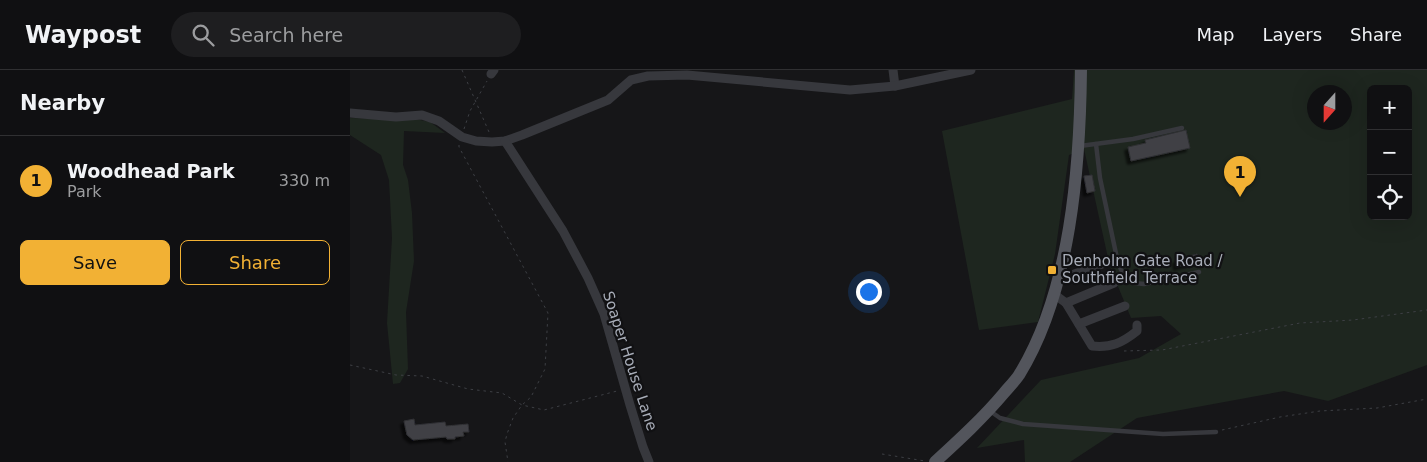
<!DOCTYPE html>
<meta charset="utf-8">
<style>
body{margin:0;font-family:"DejaVu Sans",sans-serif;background:#1e1e20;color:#f1f3f6}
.controls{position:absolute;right:15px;top:15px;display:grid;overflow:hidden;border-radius:8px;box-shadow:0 5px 20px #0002}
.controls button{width:45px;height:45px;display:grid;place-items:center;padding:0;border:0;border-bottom:1px solid #303032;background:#101012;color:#f1f3f6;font:25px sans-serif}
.compass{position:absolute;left:957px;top:15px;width:45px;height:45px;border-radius:50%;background:#101012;box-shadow:0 5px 20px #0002;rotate:201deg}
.you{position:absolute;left:518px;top:221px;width:18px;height:18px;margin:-12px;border:4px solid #fff;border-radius:50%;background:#1a73e8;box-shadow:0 0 0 8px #1a73e833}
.badge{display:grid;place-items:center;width:32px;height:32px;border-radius:50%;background:#f2b134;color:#111;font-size:16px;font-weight:700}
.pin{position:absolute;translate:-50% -41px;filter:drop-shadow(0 1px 2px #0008)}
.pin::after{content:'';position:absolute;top:26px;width:18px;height:15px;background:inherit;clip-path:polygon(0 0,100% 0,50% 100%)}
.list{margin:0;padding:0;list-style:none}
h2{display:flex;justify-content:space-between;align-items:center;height:65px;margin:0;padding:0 20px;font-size:21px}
h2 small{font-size:16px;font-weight:400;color:#9c9d9f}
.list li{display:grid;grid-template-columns:32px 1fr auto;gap:15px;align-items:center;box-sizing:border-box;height:90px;padding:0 20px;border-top:1px solid #303032}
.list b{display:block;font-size:19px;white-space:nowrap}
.list p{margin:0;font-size:16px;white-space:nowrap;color:#9c9d9f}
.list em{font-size:16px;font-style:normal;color:#9c9d9f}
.actions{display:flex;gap:10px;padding:15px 20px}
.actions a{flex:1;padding:11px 0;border:1px solid #f2b134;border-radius:8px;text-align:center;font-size:18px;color:#f2b134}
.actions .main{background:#f2b134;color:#111}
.icon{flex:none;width:28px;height:28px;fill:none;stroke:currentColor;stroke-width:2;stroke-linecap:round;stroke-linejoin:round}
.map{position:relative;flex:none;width:1077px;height:392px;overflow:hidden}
header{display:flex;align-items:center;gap:30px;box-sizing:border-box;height:70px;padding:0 25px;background:#101012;border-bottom:1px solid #303032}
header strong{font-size:24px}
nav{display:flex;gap:28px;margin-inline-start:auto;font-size:18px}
.search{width:350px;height:45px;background:#1e1e20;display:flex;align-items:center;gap:12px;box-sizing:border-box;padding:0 18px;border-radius:28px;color:#9c9d9f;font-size:19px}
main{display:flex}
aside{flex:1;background:#101012}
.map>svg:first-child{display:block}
.green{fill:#1e261f;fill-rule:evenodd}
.building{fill:#404145;stroke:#303034;filter:url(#shadow)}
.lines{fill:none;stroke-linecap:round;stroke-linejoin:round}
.path{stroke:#3d3f44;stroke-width:1;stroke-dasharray:2.5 4;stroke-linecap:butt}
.lane{stroke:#37383d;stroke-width:4.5}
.street{stroke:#37383d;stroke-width:9}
.primary{stroke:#53555c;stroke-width:12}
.poi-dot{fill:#f2b134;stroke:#111113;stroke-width:2}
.labels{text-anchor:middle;stroke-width:4.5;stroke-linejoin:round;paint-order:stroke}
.poi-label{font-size:15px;fill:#a8adb8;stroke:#111113;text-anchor:start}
.street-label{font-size:15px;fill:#a8adb8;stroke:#111113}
</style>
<header>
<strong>Waypost</strong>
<div class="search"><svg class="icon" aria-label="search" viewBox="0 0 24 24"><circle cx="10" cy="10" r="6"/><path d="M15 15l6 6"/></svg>Search here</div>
<nav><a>Map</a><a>Layers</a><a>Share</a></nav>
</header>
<main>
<aside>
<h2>Nearby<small></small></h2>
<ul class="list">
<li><span class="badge">1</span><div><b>Woodhead Park</b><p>Park</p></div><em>330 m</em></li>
</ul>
<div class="actions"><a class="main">Save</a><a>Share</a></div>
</aside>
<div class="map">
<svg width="1077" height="392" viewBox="0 0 1077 392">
<defs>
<filter id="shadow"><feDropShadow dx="-3.5" dy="3.5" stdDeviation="1" flood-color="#0009"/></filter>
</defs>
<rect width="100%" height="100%" fill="#161618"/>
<g class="green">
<path d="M724,0H1077V295L978,331L934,321L787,348L720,392H675L674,370L627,378L691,310L789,288L831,264L811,246L781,248L760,197L734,79L719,85L705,184L688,252L629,260L592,61L722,29ZM1021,19H1058V146H1021ZM964,22H994V52H964Z"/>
<path d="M0,48L65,49L80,52L95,63L54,61L53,95L58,110L62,143L64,191L56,242L58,299L50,313L43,314L37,253L42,168L39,110L31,85L0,65Z"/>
</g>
<g class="building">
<path d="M836,60L840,78L781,91L778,77L796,73L795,70Z"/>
<path d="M742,105L745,121L737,123L734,106Z"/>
<path d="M847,184L849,191L827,197L826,190Z"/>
<path d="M64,349L65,355L95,352L96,356L118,354L119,362H113L114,366L105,367V369H97L96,367L63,370L57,365L54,351Z"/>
</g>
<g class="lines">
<g class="path">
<path d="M112,0L139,62"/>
<path d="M114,59L120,41L137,11"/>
<path d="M109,75V77L198,243L195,299L181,327L172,335L163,348L157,364L155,372L158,392"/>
<path d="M774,281L812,280L950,253L1003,250L1077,240"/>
<path d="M0,295L46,305L72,306L118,319L152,323L172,335L194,340L267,321"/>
<path d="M872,360L930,347L970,341L1027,338L1077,329"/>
<path d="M532,384L575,391"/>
</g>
<g class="lane">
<path d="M746,74L750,108L768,193L775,208L784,213L794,214L849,202"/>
<path d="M730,76L783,69L832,58"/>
<path d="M640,341L650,348L673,354L813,364L866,362"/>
</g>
<g class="street">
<path d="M543,0L545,16"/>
<path d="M141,4L144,0"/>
<path d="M0,43L46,47L72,45L89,51L112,67L126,71L142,72L155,71L172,65L258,30L281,10L298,6L337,5L500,20L545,16L621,0"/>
<path d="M155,71L213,161L238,208L254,244L280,335L293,377L299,392"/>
<path d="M708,210L752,194"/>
<path d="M704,224L716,233L764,213"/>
<path d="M716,233L742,276C761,278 772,273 787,261V255"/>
<path d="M729,254L775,236"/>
</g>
<path class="primary" d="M585,392C609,370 633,348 654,323C659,317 665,311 669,305C721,221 730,97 731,0"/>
</g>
<rect class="poi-dot" x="697" y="195" width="10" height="10" rx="2.5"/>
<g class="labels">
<g class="poi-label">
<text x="712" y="196">Denholm Gate Road /<tspan x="712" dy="17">Southfield Terrace</tspan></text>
</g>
<g class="street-label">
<text transform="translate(280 291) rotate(72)" y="5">Soaper House Lane</text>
</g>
</g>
</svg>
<div class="controls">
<button>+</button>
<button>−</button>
<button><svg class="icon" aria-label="locate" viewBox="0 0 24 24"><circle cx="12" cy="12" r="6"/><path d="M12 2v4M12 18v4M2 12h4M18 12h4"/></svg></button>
</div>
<svg class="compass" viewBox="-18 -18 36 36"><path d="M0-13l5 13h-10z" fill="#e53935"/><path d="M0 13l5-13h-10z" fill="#9c9d9f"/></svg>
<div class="you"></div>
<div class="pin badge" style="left:890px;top:127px">1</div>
</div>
</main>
